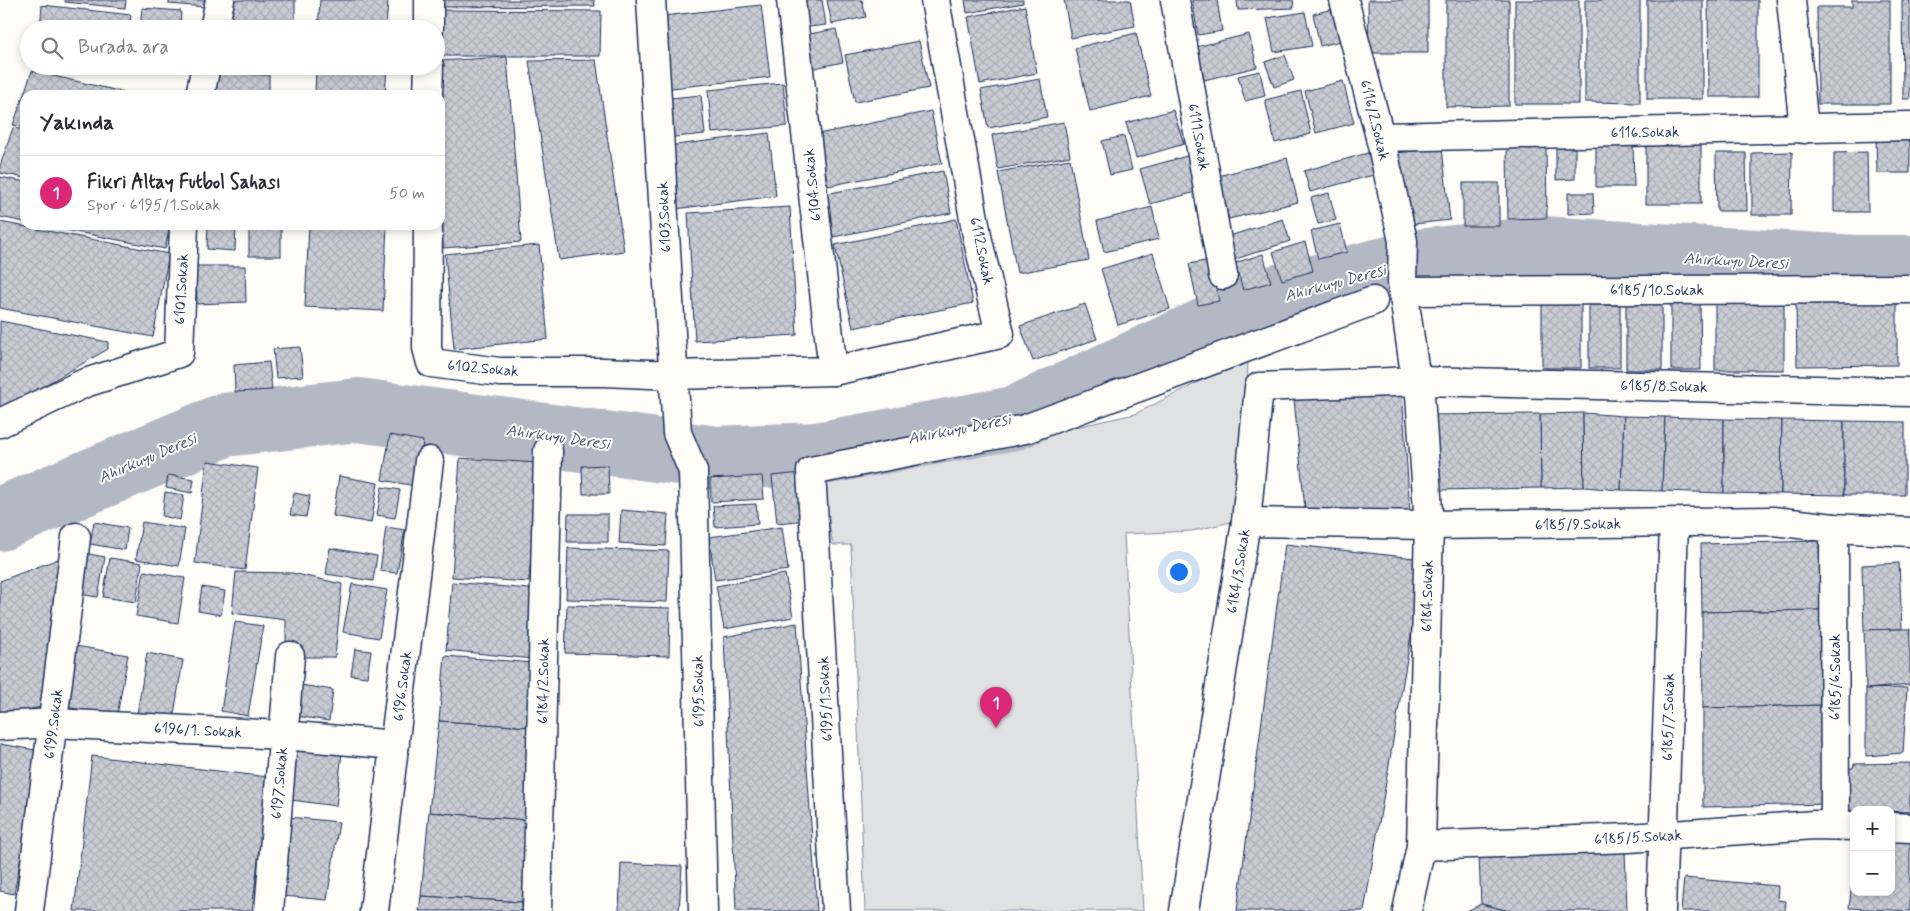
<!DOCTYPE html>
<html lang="tr">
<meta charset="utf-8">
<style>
body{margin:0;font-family:Mynerve,sans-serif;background:#f7f7f7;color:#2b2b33}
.controls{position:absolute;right:15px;bottom:15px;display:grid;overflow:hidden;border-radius:10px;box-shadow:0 2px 8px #0003}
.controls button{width:45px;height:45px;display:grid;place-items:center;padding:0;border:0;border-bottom:1px solid #e1e1e2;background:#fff;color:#2b2b33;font:25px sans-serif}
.you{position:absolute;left:1178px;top:571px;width:18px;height:18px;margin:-12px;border:4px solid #fff;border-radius:50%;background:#1a73e8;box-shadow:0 0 0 8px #1a73e833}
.badge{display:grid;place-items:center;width:32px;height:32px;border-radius:50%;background:#db2777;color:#fff;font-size:16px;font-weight:700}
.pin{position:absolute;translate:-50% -41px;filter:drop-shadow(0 1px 2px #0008)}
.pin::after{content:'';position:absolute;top:26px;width:18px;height:15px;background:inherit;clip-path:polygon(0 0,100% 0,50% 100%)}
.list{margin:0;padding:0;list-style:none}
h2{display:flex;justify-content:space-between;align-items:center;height:65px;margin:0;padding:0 20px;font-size:21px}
h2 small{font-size:16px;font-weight:400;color:#7c7c81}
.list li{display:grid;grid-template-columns:32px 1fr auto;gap:15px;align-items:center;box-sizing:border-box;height:75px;padding:0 20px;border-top:1px solid #e1e1e2}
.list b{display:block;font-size:19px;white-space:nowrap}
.list p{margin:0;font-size:16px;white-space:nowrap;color:#7c7c81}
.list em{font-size:16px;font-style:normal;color:#7c7c81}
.icon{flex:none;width:28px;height:28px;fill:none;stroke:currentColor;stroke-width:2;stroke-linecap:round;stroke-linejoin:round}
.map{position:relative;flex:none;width:1910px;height:911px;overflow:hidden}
.search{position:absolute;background:#fff;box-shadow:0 2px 8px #0003;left:20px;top:20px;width:425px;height:55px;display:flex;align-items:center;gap:12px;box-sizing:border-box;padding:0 18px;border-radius:28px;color:#7c7c81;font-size:19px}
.panel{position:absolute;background:#fff;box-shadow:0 2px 8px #0003;left:20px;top:90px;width:425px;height:140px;border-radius:15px}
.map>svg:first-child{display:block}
.park{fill:#e0e1e3;stroke:#7e88a0}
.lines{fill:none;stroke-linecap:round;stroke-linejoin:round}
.river{stroke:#b3b8c5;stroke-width:64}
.building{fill:url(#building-cross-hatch);stroke:#1b2f5e}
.street-casing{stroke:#1b2f5e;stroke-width:31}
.street{stroke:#fdfcf7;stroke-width:28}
.labels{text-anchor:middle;stroke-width:4;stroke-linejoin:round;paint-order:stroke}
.street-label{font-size:15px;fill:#1b2f5e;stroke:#fdfcf7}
.water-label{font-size:16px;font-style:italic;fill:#49587d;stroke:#fdfcf7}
</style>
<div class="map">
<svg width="1910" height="911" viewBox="0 0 1910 911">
<defs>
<pattern id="building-cross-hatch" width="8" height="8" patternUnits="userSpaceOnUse" patternTransform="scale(1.25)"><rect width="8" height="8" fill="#c9ccd3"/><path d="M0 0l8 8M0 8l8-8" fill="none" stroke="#acb0b8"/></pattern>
</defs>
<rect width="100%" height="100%" fill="#fdfcf7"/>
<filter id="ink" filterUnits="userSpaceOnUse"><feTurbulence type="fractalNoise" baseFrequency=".02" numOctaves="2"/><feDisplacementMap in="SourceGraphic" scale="10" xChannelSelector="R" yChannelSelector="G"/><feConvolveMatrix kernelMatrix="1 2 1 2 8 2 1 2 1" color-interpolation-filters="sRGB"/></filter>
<g filter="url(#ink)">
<path class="park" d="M1248,357L1244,519L1192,531L1124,534L1143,911H865L851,545H833L821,483L1135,414Z"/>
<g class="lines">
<path class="river" d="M0,519L224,425L358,410L716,458L817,454L1015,418L1279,296L1417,261L1541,248L1856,267H1910"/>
</g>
<g class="building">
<path d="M65,0H126L125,8L65,2Z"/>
<path d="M169,0H205V7L169,4Z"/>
<path d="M230,0H295V29H226Z"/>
<path d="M320,0H388L386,29H318Z"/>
<path d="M439,0H594L595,6L439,7Z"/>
<path d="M798,0H822L826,25L801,28Z"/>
<path d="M827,0H862L866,17L832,24Z"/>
<path d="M965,0H1023V3L967,13Z"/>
<path d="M1064,0H1130L1135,26L1071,38Z"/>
<path d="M1192,0H1217L1222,31L1198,35Z"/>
<path d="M1237,0H1293L1294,8L1238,10Z"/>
<path d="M1368,0H1428V53H1369Z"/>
<path d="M1446,0H1509V106L1446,107Z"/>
<rect x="1515" y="0" width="64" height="104"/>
<path d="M1585,0H1640V103L1585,102Z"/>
<rect x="1647" y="0" width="56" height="99"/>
<path d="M1708,0H1758V97H1709Z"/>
<path d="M1852,0H1890V104H1818L1817,7H1852Z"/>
<path d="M1902,0H1910V99H1903Z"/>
<path d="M42,5L131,15L129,29H40Z"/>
<path d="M761,5L770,77L663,89L654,17Z"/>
<path d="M1025,6L1037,73L980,84L968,17Z"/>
<path d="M142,8L181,11L180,29H140Z"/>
<path d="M1333,9L1341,41L1320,46L1313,14Z"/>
<path d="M438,10L601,11L600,56H438Z"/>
<path d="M1305,12L1312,46L1274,52L1267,18Z"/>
<path d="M836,29L843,62L805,70L799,36Z"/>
<path d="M1136,33L1151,96L1090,111L1075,48Z"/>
<path d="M1249,34L1257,67L1204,80L1196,47Z"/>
<path d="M919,41L929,88L855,102L845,55Z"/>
<path d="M1285,55L1294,80L1274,87L1265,62Z"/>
<path d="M507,57L521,242L443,248L440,95L437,61Z"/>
<path d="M596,60L624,251L559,260L529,61Z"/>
<path d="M316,66H387L385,95H315Z"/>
<path d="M32,71L136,95H25V128L13,125Z"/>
<path d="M1260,71L1265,96L1245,101L1238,76Z"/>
<path d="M216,73L269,75V95H215Z"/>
<path d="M1040,79L1047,117L988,128L981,90Z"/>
<path d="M1343,81L1354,123L1316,133L1305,91Z"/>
<path d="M783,83L787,126L712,133L708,90Z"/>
<path d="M1301,91L1311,134L1275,143L1265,100Z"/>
<path d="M701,95L705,134L665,138L661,99Z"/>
<path d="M1173,110L1184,144L1136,158L1126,123Z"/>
<path d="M931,111L942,163L828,186L818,134Z"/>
<path d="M1064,122L1070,156L998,169L992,135Z"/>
<path d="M13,128L25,130V178L0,173V166Z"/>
<path d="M769,133L776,196L675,209L668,146Z"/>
<path d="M1124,136L1132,170L1110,175L1102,141Z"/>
<path d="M1910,139V173H1877L1876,140Z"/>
<path d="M1596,140H1633L1634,187H1596Z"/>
<rect x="1646" y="141" width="55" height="63"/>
<path d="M1556,144H1575V179L1556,180Z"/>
<path d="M1507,147H1546L1547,218L1508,219Z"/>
<path d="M1442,148L1450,220L1405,225L1397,153Z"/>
<path d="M1371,152L1377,174L1310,192L1304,171Z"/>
<path d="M1792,152L1791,215H1752V153Z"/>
<path d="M1867,152L1868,212H1834V153Z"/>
<path d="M1716,153H1746L1747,211H1717Z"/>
<path d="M1187,156L1196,192L1150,204L1140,169Z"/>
<path d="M1287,158L1298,202L1229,219L1218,176Z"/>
<path d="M1070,159L1089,260L1017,273L998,172Z"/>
<path d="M943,171L951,213L833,237L825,194Z"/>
<path d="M0,177L25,182V222L0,217Z"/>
<rect x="1463" y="183" width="36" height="43"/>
<path d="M1329,193L1336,220L1318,224L1311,198Z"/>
<path d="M1568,193H1593L1594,213L1568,214Z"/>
<path d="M790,207L797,335L695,341L688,213Z"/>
<path d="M1152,207L1159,239L1104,252L1097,221Z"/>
<path d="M956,219L973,303L853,328L835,245Z"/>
<path d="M1283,219L1290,241L1233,260L1226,237Z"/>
<path d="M0,222L169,254L153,337L0,308Z"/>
<path d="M1340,224L1347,252L1318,259L1311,231Z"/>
<path d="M41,225H170L165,249Z"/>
<path d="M208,225H236L235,251L207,249Z"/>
<rect x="249" y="225" width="32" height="31"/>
<path d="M309,225H387L383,311L305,307Z"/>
<path d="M1305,242L1313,271L1282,280L1273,252Z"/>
<path d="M539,245L548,339L454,349L445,254Z"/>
<path d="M1153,253L1170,309L1118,325L1101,269Z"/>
<path d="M1263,254L1271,282L1243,290L1235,263Z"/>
<path d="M1210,260L1219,301L1198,305L1189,264Z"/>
<path d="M196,266H245L246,302L197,304Z"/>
<path d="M1700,302L1701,370H1671V303Z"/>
<rect x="1715" y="302" width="69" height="68"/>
<path d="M1581,303V368H1542V304Z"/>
<rect x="1626" y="303" width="36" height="67"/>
<path d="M1897,303V365L1797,366L1796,304Z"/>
<path d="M1085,304L1097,339L1033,361L1020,326Z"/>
<rect x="1589" y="305" width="31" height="63"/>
<path d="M0,321L108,342V349L0,411Z"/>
<path d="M300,347L303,376L276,378L273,349Z"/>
<path d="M269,362L272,390L235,392L234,365Z"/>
<path d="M1402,392L1410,513L1306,519L1294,400Z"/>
<path d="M1583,413L1584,487L1541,488L1540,414Z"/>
<path d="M1583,413L1624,416L1621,490L1584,487Z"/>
<path d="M1540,414L1541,488L1438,490L1429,415Z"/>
<path d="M1624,416L1665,417L1662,491L1621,490Z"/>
<path d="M1665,417L1724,419V493L1662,491Z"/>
<path d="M1724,419L1782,420L1781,494L1724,493Z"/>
<path d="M1782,420L1844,421V495L1781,494Z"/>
<path d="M1844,421L1905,422V495H1844Z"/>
<path d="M390,435L423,441L416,486L382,480Z"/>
<path d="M460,458L537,463L529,582L452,577Z"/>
<path d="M207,461L258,468L245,570L195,563Z"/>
<path d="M608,465L609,494H583L582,466Z"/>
<path d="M802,473L807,520L777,523L772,476Z"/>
<path d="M168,475L194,479L192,493L166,488Z"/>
<path d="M339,476L378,483L371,523L333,516Z"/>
<path d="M762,476L764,499L711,502L710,479Z"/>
<path d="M382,487L400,490L395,518L377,515Z"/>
<path d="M165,492L184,495L180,520L162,516Z"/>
<path d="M294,493L310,496L306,517L290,515Z"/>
<path d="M756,504L758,524L715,527L713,506Z"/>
<path d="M621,510L668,514L666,546L619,543Z"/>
<path d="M568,514H608V542H567Z"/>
<path d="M94,522L128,528L125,550L90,544Z"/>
<path d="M142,522L185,529L179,566L136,559Z"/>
<path d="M386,527L405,530L397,573L380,571Z"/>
<path d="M782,527L788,570L715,580L709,537Z"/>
<path d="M1819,541L1821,610L1702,612L1701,544Z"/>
<path d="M1285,544L1424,559L1364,911H1237Z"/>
<path d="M330,548L377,556L373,581L326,574Z"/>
<path d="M568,548L669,551L667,602L566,599Z"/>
<path d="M84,553L105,557L98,597L78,594Z"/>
<path d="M69,555L41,707L0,716V581Z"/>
<path d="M110,558L142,563L136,602L103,597Z"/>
<path d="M1899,563L1902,629L1864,630L1862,565Z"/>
<path d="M144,571L185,578L178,623L136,616Z"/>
<path d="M236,572L292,573L342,584L335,657H305L297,649L286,646V620L232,613Z"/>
<path d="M785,574L793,617L724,629L716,586Z"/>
<path d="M452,582L539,590L533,659L446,650Z"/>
<path d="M352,584L387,590L379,638L343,632Z"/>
<path d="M202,587L225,591L221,615L198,611Z"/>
<path d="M567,605L670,608L669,656L565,653Z"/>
<path d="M1821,610L1824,705L1703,708L1702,612Z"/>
<path d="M235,622L263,626L248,716L221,711Z"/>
<path d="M797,623L817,911H736L724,637Z"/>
<path d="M1902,629H1910V685L1866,689L1864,630Z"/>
<path d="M76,646L128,655L117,716L66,707Z"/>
<path d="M355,649L371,651L367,677L351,675Z"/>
<path d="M147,653L183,660L173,720L137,714Z"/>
<path d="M445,656L534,663L529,727L439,721Z"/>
<path d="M301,685L333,690L329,721L296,716Z"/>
<path d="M1907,688L1903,753L1866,756V689Z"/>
<path d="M1824,705L1828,804L1703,807V708Z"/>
<path d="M439,721L529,727L526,820L429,812Z"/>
<path d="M292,736L343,743L336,806L284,799Z"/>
<path d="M0,744L41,751L14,894L0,891Z"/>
<path d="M92,756L268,777L252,911H74Z"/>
<path d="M1910,763V812L1854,810V813H1840L1839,768H1853L1854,764Z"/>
<path d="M429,812L526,820L522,902L421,896Z"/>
<path d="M289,817L339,822L327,900L283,896Z"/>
<path d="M1891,836L1910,839V911L1849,908L1854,865V892H1891Z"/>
<path d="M1625,849L1627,911H1509L1481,904L1479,855Z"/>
<path d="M621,863L682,866L679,911H619Z"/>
<path d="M1684,878L1778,886L1777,900L1786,901L1785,911H1681Z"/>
<path d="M421,896L522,902V911H419Z"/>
<path d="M1481,904L1509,911H1467Z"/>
</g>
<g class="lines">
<defs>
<g id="street">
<path d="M651,0L677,433L693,471L703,911"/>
<path d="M791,0L833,371"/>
<path d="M1175,0L1223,275"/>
<path d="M1344,0L1380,137L1403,241L1402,282L1414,367L1419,381L1429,525L1421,846L1407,911"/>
<path d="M1791,0L1804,129"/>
<path d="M214,29L220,0"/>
<path d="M429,29V0"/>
<path d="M200,95L206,66"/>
<path d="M428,95L429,66"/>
<path d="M1380,137L1910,126"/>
<path d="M428,225L427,348L431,363L500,372H604L673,375L833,371L1000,334L978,241L935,0"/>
<path d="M1403,291L1910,289"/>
<path d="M0,423L85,383L179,353L184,225"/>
<path d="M1246,522L1429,525L1773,521L1834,528L1910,532"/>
<path d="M1834,528L1835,825"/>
<path d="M0,726L54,723L283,735L395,745"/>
<path d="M1891,827L1910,828"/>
<path d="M1421,846L1629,838L1814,825L1854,826"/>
<path d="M29,911L76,537"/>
<path d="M269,911L290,656"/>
<path d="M374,911L429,461"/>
<path d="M537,911L548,451"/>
<path d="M836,911L811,471L1025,429L1373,301"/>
<path d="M1184,911L1246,522L1259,387L1419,381L1910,392"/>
<path d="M1661,911L1674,523"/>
</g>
</defs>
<use href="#street" class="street-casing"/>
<use href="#street" class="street"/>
</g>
</g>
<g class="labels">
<g class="street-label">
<text transform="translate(1375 120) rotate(76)" y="5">6116/2.Sokak</text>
<text transform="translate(1645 132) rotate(-1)" y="5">6116.Sokak</text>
<text transform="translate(1199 137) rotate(80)" y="5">6111.Sokak</text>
<text transform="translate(812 185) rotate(-96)" y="5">6104.Sokak</text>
<text transform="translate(664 217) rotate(-93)" y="5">6103.Sokak</text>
<text transform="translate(982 251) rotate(78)" y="5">6112.Sokak</text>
<text transform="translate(181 289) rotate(-87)" y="5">6101.Sokak</text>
<text x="1657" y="295">6185/10.Sokak</text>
<text transform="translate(483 368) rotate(5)" y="5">6102.Sokak</text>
<text transform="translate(1664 386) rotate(1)" y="5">6185/8.Sokak</text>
<text transform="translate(1578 524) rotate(-1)" y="5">6185/9.Sokak</text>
<text transform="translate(1238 571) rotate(-81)" y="5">6184/3.Sokak</text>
<text transform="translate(1427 596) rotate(-89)" y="5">6184.Sokak</text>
<text transform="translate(1835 677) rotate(-90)" y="5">6185/6.Sokak</text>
<text transform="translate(543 681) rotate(-89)" y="5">6184/2.Sokak</text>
<text transform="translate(402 686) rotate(-83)" y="5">6196.Sokak</text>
<text transform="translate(698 691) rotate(-91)" y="5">6195.Sokak</text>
<text transform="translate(825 699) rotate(-93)" y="5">6195/1.Sokak</text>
<text transform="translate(1668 717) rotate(-89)" y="5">6185/7.Sokak</text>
<text transform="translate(53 724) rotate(-83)" y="5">6199.Sokak</text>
<text transform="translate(198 730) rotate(3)" y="5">6196/1. Sokak</text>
<text transform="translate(279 783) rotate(-85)" y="5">6197.Sokak</text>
<text transform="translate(1638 837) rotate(-3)" y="5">6185/5.Sokak</text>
</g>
<g class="water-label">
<text transform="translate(1736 260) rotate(3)" y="6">Ahırkuyu Deresi</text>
<text transform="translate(1335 282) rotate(-15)" y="6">Ahırkuyu Deresi</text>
<text transform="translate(959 428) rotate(-11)" y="6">Ahırkuyu Deresi</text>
<text transform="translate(558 436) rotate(8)" y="6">Ahırkuyu Deresi</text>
<text transform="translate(147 457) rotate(-23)" y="6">Ahırkuyu Deresi</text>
</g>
</g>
</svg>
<div class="controls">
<button>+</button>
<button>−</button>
</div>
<div class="you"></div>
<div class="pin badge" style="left:996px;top:728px">1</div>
<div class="search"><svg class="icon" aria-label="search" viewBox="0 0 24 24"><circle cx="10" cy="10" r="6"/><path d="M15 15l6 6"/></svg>Burada ara</div>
<section class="panel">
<h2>Yakında<small></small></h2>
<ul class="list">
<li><span class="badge">1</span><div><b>Fikri Altay Futbol Sahası</b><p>Spor · 6195/1.Sokak</p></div><em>50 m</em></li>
</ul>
</section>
</div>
